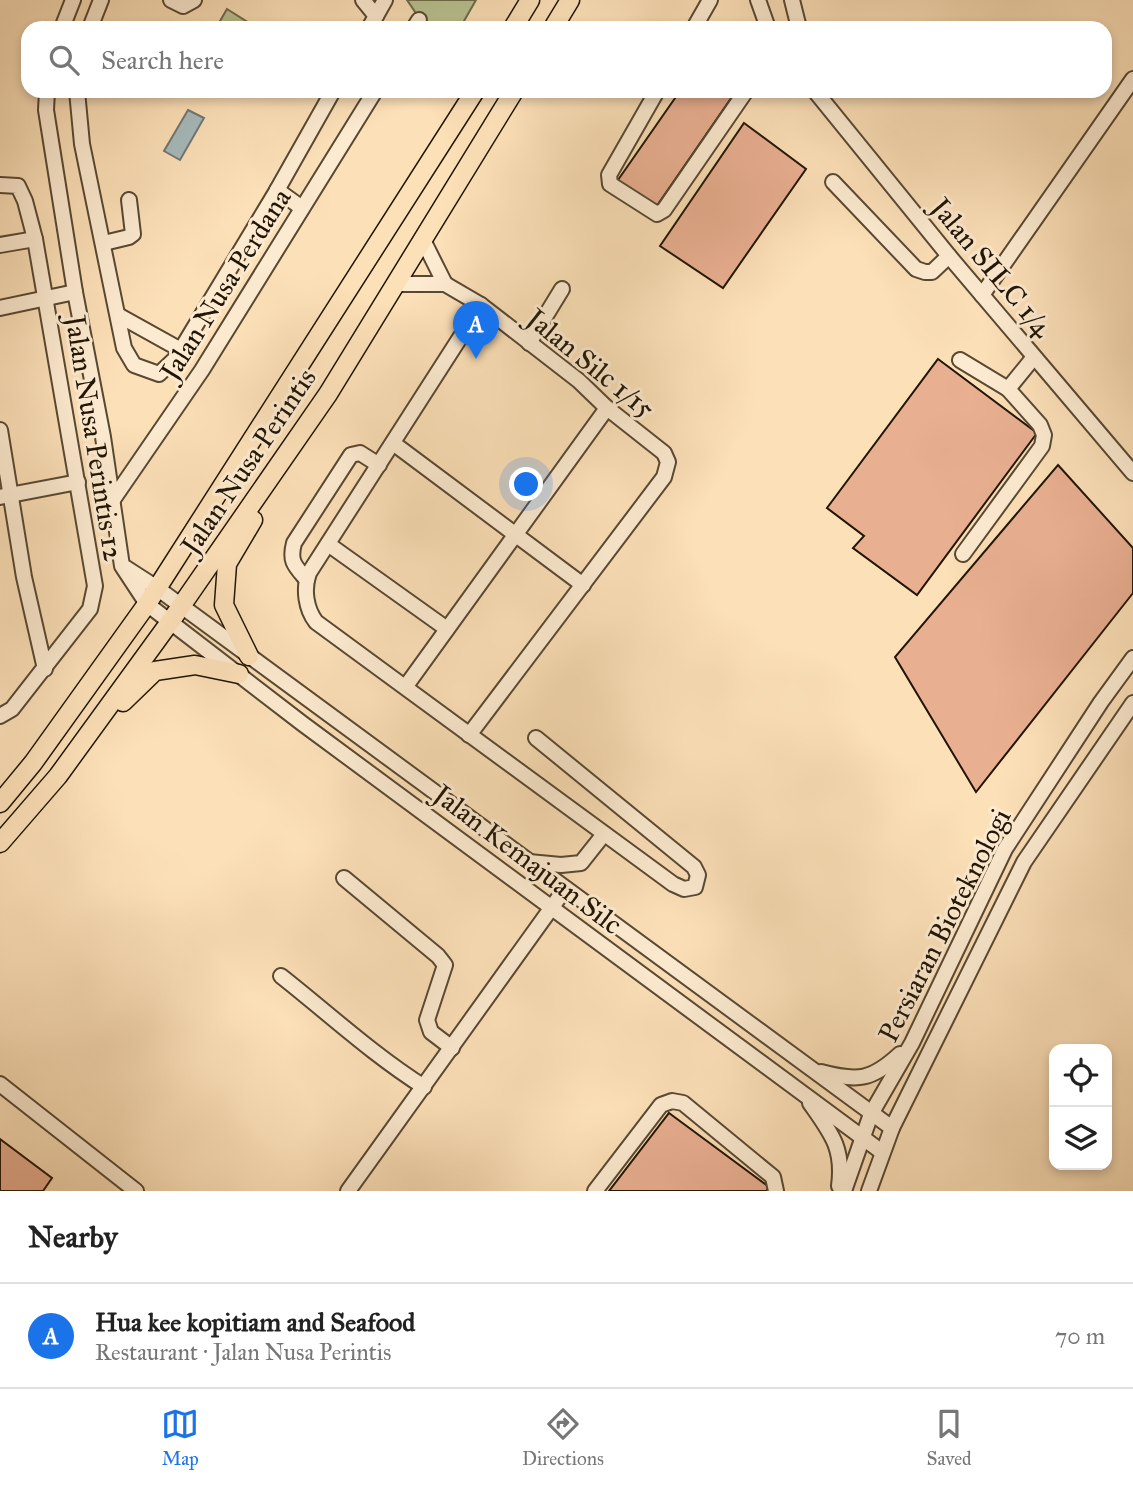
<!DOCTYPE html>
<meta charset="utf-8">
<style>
body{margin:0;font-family:"IM FELL Great Primer",serif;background:#f6f6f6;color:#222}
.controls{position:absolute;right:21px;bottom:21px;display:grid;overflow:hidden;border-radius:14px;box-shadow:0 4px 10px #0003}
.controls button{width:63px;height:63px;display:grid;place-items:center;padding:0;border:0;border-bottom:2px solid #e0e0e0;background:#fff;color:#222;font:35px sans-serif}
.you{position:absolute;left:527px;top:485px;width:24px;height:24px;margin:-18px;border:5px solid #fff;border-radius:50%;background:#1a73e8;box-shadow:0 0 0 10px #1a73e833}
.badge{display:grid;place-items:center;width:46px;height:46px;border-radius:50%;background:#1a73e8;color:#fff;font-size:23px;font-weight:700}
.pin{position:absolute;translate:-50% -58px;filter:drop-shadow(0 2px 4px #0008)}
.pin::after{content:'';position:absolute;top:37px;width:24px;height:21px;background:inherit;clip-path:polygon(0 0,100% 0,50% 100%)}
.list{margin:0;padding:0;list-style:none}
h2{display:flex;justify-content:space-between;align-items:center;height:91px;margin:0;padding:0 28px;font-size:30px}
h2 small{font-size:23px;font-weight:400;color:#767676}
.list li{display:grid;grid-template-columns:46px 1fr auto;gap:21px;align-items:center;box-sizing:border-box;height:105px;padding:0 28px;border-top:2px solid #e0e0e0}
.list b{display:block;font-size:26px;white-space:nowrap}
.list p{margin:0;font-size:23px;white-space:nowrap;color:#767676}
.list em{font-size:23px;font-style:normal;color:#767676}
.icon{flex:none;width:38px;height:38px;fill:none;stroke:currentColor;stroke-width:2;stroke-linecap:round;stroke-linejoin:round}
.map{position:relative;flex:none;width:1133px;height:1191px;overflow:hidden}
.search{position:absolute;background:#fff;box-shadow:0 4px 10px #0003;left:21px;right:21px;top:21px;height:77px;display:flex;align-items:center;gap:18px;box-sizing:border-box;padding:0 24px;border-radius:21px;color:#767676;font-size:26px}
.sheet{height:196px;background:#fff}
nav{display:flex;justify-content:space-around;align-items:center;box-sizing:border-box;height:98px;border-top:2px solid #e0e0e0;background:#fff;font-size:19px;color:#767676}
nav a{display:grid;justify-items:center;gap:4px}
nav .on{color:#1a73e8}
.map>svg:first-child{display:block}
.green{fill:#b9c393;stroke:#6d6c4c;stroke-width:2}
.water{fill:#a6babc;stroke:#717873;stroke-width:2}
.building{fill:#e9af91;stroke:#211505;stroke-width:2}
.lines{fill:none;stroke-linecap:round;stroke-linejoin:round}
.minor-casing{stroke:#584832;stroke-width:18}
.major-casing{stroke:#211505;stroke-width:21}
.minor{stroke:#fdebd1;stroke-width:14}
.major{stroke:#fce0b8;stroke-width:18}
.labels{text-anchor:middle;stroke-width:6;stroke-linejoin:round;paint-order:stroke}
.street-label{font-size:28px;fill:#211505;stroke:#fdebd1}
</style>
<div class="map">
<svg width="1133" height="1191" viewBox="0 0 1133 1191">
<rect width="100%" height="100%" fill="#fce0b8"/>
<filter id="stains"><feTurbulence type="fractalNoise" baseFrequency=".00286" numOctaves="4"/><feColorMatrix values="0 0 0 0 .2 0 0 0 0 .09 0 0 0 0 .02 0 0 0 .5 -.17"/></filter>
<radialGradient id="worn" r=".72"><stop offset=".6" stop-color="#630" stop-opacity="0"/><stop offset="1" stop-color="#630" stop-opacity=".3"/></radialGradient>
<g class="green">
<path d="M407,0H476L460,28H426Z"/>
<path d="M227,9L249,23L247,28H216Z"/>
</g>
<path class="water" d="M188,110L204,118L180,160L164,151Z"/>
<g class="building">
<path d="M680,91H736L656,207L618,180Z"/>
<path d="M744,123L806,169L723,288L660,246Z"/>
<path d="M938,359L1037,433L917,595L853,548L864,536L827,508Z"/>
<path d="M1058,465L1133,548V593L976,792L895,657Z"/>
<path d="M669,1113L769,1187L766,1191H609Z"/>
<path d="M0,1139L52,1178L43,1191H0Z"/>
</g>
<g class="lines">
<defs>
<g id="minor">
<path d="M171,0L183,6L194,0"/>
<path d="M363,0L376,16L369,28"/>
<path d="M758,0L768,28"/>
<path d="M792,0L799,28"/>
<path d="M376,16L385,0"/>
<path d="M62,28L73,0"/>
<path d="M90,28L101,0"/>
<path d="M414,28L419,20"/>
<path d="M694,28L710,0"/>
<path d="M47,91L46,110L75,292L103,437L122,566L147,604L303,724L882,1152"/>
<path d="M77,91L82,144L124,348L134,365L159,374L176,358L276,192L333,91"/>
<path d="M657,91L609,175L610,184L657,214L664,210L746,91"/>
<path d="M815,91L949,256L1133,473"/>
<path d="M833,182L916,269L925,272H932L949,256"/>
<path d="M0,185L18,186L25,201L35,239L95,586L90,609L12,709L0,716"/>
<path d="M277,190L302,208"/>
<path d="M423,240L445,284"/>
<path d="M104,243L129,237L133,234L129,200"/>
<path d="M0,245L35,239"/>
<path d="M396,284H445L481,305L579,381L607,408L664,453L668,462L664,477L469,735"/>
<path d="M982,295L1133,79"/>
<path d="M481,305L309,573C303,589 306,609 316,622L673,884L684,889L695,887L698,875L694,867L536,738"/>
<path d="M0,308L75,292"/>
<path d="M118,315L181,350"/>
<path d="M529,343L562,289"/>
<path d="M960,360L1008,389L1034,357"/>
<path d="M0,430L24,577L45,669"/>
<path d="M393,443L583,585"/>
<path d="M0,497L78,482"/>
<path d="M112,501L202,370L375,91"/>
<path d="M328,544L447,629"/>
<path d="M963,554L1042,446L1044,435L1040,425L1008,389"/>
<path d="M126,568L157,588L892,1128"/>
<path d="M307,580C295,566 289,562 294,543L351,455L360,453L379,465"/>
<path d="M406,686L607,408"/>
<path d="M529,862L561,865L581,863L604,834"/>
<path d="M344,878L438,956L445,965L427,1020L431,1032L452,1048"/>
<path d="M281,976C328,1013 372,1054 424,1087"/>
<path d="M821,1072C858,1082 872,1080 900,1054"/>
<path d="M0,1084L136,1191"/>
<path d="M810,1103C831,1133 844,1148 839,1186"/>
<path d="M348,1191L565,889"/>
<path d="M595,1191L661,1105L672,1101L683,1103L773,1177L776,1191"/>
<path d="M844,1191L871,1114L912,1043L1005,849L1101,702L1133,658"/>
<path d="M869,1191L892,1128L1024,862L1133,703"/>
</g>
<g id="major">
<path d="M513,28L530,0"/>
<path d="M553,28L570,0"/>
<path d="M249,656L224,605L227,564L253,520"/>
<path d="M123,702L155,671L195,665L239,674"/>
<path d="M0,803L33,763L147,604L475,91"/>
<path d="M0,843L58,776L170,622L328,394L514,91"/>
</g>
</defs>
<use href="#minor" class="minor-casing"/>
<use href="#major" class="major-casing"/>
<use href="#minor" class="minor"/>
<use href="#major" class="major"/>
</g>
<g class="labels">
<g class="street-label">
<text transform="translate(992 267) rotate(50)" y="10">Jalan SILC 1/4</text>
<text transform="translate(225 284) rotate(-58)" y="10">Jalan Nusa Perdana</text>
<text transform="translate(591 363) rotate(39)" y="10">Jalan Silc 1/15</text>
<text transform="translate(95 438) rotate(81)" y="10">Jalan Nusa Perintis 12</text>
<text transform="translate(248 461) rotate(-56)" y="10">Jalan Nusa Perintis</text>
<text transform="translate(528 859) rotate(37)" y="10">Jalan Kemajuan Silc</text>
<text transform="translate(944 925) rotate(-63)" y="10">Persiaran Bioteknologi</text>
</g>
</g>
<rect width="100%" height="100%" filter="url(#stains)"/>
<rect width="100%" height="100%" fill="url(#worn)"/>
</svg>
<div class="controls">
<button><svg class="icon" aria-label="locate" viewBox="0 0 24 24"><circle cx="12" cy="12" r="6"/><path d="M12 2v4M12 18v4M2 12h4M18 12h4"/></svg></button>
<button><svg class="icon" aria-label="layers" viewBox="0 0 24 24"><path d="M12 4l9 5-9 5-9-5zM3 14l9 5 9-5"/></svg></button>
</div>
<div class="you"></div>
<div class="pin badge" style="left:476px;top:359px">A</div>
<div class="search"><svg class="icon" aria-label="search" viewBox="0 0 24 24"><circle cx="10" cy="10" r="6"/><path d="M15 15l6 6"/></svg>Search here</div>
</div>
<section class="sheet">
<h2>Nearby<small></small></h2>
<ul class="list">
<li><span class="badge">A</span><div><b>Hua kee kopitiam and Seafood</b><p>Restaurant · Jalan Nusa Perintis</p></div><em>70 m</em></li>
</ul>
</section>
<nav>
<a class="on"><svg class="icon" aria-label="map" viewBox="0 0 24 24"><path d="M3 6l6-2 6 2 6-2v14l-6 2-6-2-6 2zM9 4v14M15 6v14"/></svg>Map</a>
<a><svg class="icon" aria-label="directions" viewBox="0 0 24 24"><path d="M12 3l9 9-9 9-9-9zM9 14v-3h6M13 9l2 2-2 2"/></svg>Directions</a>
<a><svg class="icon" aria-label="saved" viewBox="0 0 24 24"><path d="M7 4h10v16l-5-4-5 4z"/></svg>Saved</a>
</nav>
